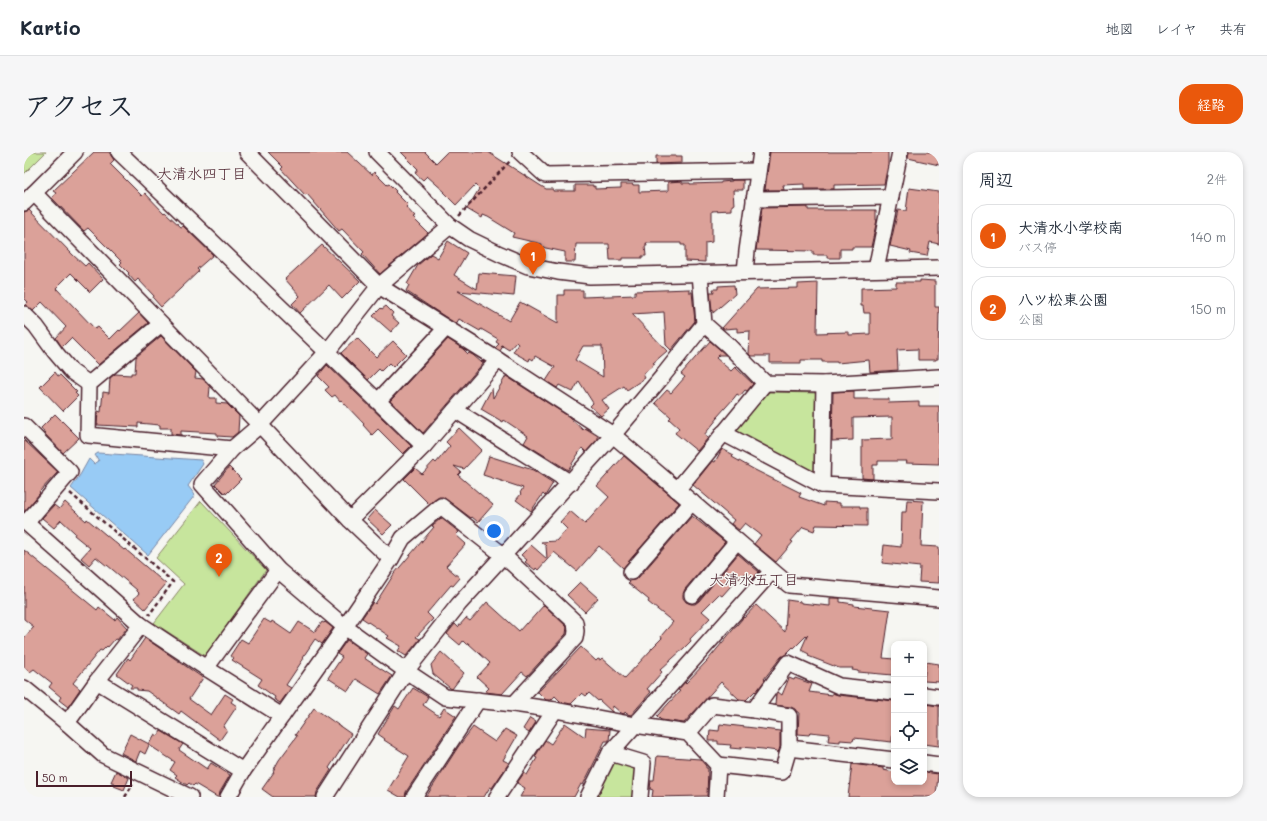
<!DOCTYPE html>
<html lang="ja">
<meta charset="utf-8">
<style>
body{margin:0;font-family:Mali,"Klee One",sans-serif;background:#f6f6f7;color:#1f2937}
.controls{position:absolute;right:12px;bottom:12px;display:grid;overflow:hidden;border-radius:8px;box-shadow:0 2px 6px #0003}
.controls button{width:36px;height:36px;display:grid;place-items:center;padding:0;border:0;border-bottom:1px solid #e0e1e3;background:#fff;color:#1f2937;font:20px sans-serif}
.scale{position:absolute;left:12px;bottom:10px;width:96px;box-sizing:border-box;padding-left:4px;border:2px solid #4a1f2b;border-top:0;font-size:11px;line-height:14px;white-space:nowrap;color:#4a1f2b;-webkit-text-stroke:3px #f6f6f2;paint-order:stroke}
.you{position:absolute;left:470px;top:379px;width:14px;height:14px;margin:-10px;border:3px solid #fff;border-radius:50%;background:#1a73e8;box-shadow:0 0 0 6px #1a73e833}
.badge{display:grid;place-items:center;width:26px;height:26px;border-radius:50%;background:#ea580c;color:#fff;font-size:13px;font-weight:700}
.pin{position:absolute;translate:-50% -33px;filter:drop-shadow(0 1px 2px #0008)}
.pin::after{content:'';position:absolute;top:21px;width:14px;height:12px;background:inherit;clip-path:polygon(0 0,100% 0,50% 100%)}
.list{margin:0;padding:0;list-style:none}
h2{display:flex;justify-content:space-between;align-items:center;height:52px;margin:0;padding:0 16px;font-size:17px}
h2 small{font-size:13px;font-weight:400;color:#747a83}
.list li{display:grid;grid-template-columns:26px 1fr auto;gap:12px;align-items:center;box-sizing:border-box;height:64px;margin:0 8px 8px;padding:0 8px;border:1px solid #e0e1e3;border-radius:16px}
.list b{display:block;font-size:15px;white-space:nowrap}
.list p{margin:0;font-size:13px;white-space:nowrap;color:#747a83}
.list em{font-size:13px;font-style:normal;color:#747a83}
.icon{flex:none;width:22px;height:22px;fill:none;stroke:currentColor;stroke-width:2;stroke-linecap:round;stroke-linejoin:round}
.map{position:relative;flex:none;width:915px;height:645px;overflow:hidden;border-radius:16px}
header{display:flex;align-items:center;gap:24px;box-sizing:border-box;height:56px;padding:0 20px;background:#fff;border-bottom:1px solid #e0e1e3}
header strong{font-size:19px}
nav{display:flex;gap:22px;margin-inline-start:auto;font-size:14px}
.intro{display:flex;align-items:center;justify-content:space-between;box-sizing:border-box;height:96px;padding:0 24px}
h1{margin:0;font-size:28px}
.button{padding:10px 18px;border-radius:16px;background:#ea580c;color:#fff;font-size:14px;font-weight:700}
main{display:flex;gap:24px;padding:0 24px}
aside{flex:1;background:#fff;border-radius:16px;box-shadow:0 2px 6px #0003}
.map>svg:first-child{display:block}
.green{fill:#c7e59d;stroke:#888264}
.water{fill:#98cbf5;stroke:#7986a4}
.building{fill:#dba199;stroke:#4a1f2b;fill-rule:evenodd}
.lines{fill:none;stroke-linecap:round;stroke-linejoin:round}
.minor-casing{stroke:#4a1f2b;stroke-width:18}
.path{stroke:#4a1f2b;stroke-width:2.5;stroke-dasharray:4 3;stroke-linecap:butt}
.minor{stroke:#f6f6f2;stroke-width:15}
.labels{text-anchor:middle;stroke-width:3;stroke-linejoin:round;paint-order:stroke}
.neighbourhood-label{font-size:15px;fill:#4a1f2b;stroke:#f6f6f2}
</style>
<header>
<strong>Kartio</strong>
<nav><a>地図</a><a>レイヤ</a><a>共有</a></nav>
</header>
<div class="intro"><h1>アクセス</h1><a class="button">経路</a></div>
<main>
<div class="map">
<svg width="915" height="645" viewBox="0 0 915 645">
<rect width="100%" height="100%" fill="#f6f6f2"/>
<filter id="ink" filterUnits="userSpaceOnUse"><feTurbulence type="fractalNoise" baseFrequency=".025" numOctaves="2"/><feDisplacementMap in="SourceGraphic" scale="8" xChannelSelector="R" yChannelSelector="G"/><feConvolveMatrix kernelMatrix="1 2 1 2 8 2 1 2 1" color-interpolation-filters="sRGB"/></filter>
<g filter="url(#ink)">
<g class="green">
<path d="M0,0H22L0,22Z"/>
<path d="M745,240L792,241L793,324L710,280Z"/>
<path d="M177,349L242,418L181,504L130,471L160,432L132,406Z"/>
<path d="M589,609L613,616L610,645H572Z"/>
</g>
<path class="water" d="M74,301L177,308L179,312L164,334L171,343L124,403L47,336L56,323L65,307L70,312L75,309L71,303Z"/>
<g class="building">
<path d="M70,0H85L90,8L86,12L118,44L121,41L140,61L141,60L157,75L159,74L189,103L173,117L175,119L137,155L129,146L130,144L114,127L111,130L104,122L105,121L96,112L98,110L64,76L60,79L28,46L32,41L29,39Z"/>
<path d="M244,0H323L348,23L350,20L363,33L365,32L372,39L371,40L384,53L382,55L391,65L389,66L404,81L356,122L338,102L340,100L318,77L315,79L283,42L281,43L257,17L259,15Z"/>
<path d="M377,0H401L412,11L423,0H464L514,32L522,37H529V39H551V33H569V35L571,34V37L597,36V32H609V33H615V40L644,39V30L658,29V31H666V32L697,31V30L708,29V28H719V38H709L710,53H708V58L688,59V90L681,91V110L661,109V93H657V91H622L623,94H621L622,104H618V106H598V108H586L585,92H552L551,110H541V100L517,95L518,92L488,85L490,81L464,65L459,63L458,66L443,57L455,37L451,33L432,53L420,41L421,40L403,24L399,28L391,21L394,17Z"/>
<path d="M746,0H864V13L860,32L810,33V37H780V32L759,33L760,38H741Z"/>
<path d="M885,0H915V13L884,6Z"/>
<path d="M632,4H658V11L632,12Z"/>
<path d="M885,36L915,40V92L906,90L903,104L886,101L887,99L866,94L874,58L882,59Z"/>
<path d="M784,55V58H852V68H853L847,95H828V97H816V106H803V103H789V99L732,98L738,56Z"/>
<path d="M5,58L49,103L61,114L64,111L79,127L66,140L47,121L32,136L71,177L74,175L86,187L95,178L96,179L115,161L124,171L74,213L47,186L38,195L32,186L42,175L18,150L9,159L1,153L4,150L0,146V60Z"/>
<path d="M424,89L443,101L430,123L453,137L455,121L492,124L490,144L434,139L485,169L496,150L534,171V143H540V138H559V145L611,143V139L665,137V140H668L671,169L647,198L642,193L640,160L608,162L643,199L629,211L631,212L619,222L621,226L603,238L600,234L578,248L585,257L577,264L566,254L569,251L555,229L549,240L535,233L533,236L522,229L531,215L511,204L509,208L506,206L505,209L489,200L494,192L492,190L485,198L477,193L479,194L476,199L471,196L475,192L472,190L474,187L457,177L456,179L435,167L432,172L382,139L385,133L383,132L394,113L407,102L414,106ZM559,194H578L579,225L551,208Z"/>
<path d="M298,93L336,129L318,147L305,133L276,161L268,152L276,144L261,127Z"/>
<path d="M896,128L911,129V155H915L914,207H912V208H894V197L873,198L874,218L846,220L845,208L813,211V210H798V208H777V211H746V204H727L725,202L726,179L713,180V176L700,177L698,176L733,137L774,136V132L794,131L793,181L825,180V183L846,182V161H840L839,154H837V136L872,135V130H896Z"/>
<path d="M710,133L711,142L689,161V158L688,159L686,140H690L689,137H694V134Z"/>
<path d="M362,154L369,161L367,164L375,171L367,180L349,164L357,156L358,157Z"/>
<path d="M137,184L172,220L171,226L179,227L186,235L185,246H192V251L203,252L215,264L214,280L208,285L193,284V281L157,279V283L147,282V276H136V273L114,271V275L73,273L74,259L77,260L79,240L85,241L86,226L91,222L107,223V221H111L112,205Z"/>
<path d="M333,186L352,205L369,189L382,202L369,215L365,211L357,219L355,217L344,228L317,201Z"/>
<path d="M424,187L439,197L444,202L445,201L449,203L457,210L458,209L460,210L399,281L366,249Z"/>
<path d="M686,189L702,203H695L692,206L707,219L711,215L729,232L723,239L721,238L716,244L713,242L710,246L693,265L694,266L680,283L684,286L673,299L651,281L655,276L645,267L647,265L631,251L643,238L647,241L661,225L657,222Z"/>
<path d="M303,213L387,294L379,302L354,277L348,283L339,273L340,272L317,248L316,249L311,243L308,245L301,238L305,235L294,224Z"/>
<path d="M31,220L34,224L36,223L53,240L51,241L54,244L39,259L16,235Z"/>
<path d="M482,224L544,264L559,278L561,276L574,284V287L562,300L558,296L544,318L500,291L504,284L480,268L479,270L457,257L468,236L469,246Z"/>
<path d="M830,239V247H865V251L895,250V254H915V312L882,311L883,309H854V313H849V327L838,326V288L868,287V265L829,266V288L808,289L809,240Z"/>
<path d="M31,262L55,286L39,301L20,281V280L17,276Z"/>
<path d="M435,276L458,298L440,317L430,314L437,320L434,323L469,353L454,370L448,365L447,366L419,345H415L405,352L380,327L391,316L398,322L410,309L412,311L426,294L422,290Z"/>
<path d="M0,288L34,320L15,340L16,341L0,360Z"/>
<path d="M698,297L710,303L708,305L731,318L777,341L775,345L800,354V350L816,351V354H836V356H843V374L792,373L790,379L779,375L767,389L769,390L752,410L730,392L737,383L721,371L715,378L707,372L710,368L669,333L688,309L691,310Z"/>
<path d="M465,304L509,318L529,331L521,344L519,342L507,359L492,348L497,342L496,341L499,336L459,323Z"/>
<path d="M600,304L655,351L599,416L575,394L553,419L530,400L514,418L512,416L511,418L501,410L503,408L497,403L507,393L523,407L522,394L517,390L532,389L543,377L536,370L546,359L561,372L585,345L573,334Z"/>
<path d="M205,315L217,327L202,342L201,340L200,341L191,332Z"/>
<path d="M883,348L899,349L897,394L915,395V431L895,430L896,415L858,411L860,393L877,395L878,360H882Z"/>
<path d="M41,350L62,369L63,367L100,398L101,397L142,432L121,457L110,447L115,441L113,439V438L83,413V414L72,405L65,413L57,406L66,396L50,383L51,381L37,368L30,376L18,366L30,353L35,357Z"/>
<path d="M351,358L368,373L359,382L343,367Z"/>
<path d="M668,364L701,390L661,437L659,442V446L662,450L667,452H671L675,449L714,402L735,420L728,428L720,421L715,427L714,426L698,444L695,442L678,459L686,466L666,487L667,489L660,496L636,518L638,520L623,537L627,540L607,563L603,562L601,560L600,562L597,561L589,554L588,560L575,548L574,549L565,541L562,544L558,541L547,552L537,550L531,544L527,548H522L514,540L557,495L572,509L574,507L576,508L578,506L601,526L627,498V497L638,486L637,484L649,470L624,450L625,448L604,431L606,429L610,428L614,426Z"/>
<path d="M417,366L435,380L432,383L442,392L422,414L436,426L429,434L427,433L403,461L409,467L392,485L396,487L382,504L374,499L377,494L363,486L365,484L338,466L349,450L351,452L370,422L410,375L408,374Z"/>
<path d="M0,398L73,458L75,455L91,468L93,465L103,476L93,488L91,487L84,495L83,494L78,499L76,498L49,531L56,537L44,555L35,548L37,545L25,535L28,531L10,517L6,520L0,515V486L10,475L0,467Z"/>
<path d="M556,430L574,446L561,460L543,443Z"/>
<path d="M806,446H816V450L830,452V454L866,458L859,506L870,507L869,523L834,520V519L828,518L829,516H815L784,504L785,502L777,498L784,482L770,496L769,495L762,502L757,505L740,527L741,528L732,540L731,539L722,548L715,547L697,530L660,571L637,568L633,564L656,539L654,538L661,530L662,531L683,509L718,467L719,465L720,466L732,453L761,480L763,448L777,450V451L806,454Z"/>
<path d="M463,450L495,479L502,471L503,472L520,453L543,475L542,482L503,524L498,520L478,542L461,540L465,536L453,525L466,511L444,491L443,493L439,489L436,493L423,482L431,472L434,475L442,466L446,469Z"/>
<path d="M240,467L247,471L248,469L267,482L275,470L291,480L298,470L300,471L301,470L309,476L298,492L291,487L279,505L280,506L262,533L267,536L256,551L250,547L251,545L234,533L238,527L208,508L210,506L206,504L217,487L224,491Z"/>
<path d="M121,486L179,526L165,547L187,563L201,542L209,547L207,550L213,554L199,575L203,578L196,588L157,559L155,562L123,539L113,538V536H106L108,533L93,522L104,506L106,508Z"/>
<path d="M323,488L343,502L340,506L368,524L356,542L332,527L324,539L304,526L318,505L313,502Z"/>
<path d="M417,500L440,521L428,537L426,536L409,522L407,513Z"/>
<path d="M902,510L915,512V530L900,529Z"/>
<path d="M765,526L770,528L771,526L788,532L785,540L808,543V541L814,543L870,549V567L868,590L830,586L829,589L816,588V590L804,589L805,582L786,580L785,583L774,582L775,560H773L771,557L767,555L751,553L752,542L754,540L758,543Z"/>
<path d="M389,536L404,545L399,553L415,564L420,556L432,564L382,640L381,645H376L364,638L385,604L360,588L361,587L354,582L371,554L375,557Z"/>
<path d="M901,552L915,554V594L900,592Z"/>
<path d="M290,556L327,582L305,616L307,618L293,640L292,645H249L238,637L250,620L249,619L255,608L273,584L271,583Z"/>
<path d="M506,566L512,570L505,581L499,577Z"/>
<path d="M541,571L561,585L562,576L586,578L585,589H581L559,633L557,632L550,645H496L501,636L493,631L500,621L503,623L513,606L511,605L521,588L527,592Z"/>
<path d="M696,572L756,579V595L754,601L753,599L739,597L717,595V597L706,596L707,593L694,592V589H685L686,578L695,579Z"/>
<path d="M449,575L471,590L481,577L493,584L479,608L485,611L468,636L466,635L460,645H402L434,595Z"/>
<path d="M137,579L159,592L155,598L183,617L187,611L206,623L196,640L195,645H193L171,632L169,634L165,631L163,633L151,625L153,623L146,618L151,610L125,593L121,602L116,599L112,609L97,601L106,582L125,592L131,582L134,584Z"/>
<path d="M633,604L676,607L682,614V616H684L683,644L628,645L629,638L626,637L627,628H630Z"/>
<path d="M828,612L859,616V618L870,620V630H900V620L914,622L912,645H824Z"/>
<path d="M92,619L105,626L100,638L90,634L91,631L87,630Z"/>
</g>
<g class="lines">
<defs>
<g id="minor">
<path d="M95,0L303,200L400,294"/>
<path d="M223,0L355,134L474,208L589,283L765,433L915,446"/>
<path d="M353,0L426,74L445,87L476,102L504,114L534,120L566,124L915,116"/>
<path d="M496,0L521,23L734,19"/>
<path d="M10,41L236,273L326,368L367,407"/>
<path d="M730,47L867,45"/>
<path d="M0,51L51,0"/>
<path d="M426,74L355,134L303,200L236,273L208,297L178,332L254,418L321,475L382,519L421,545L490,552L531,558L611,573L664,581L694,613L692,645"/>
<path d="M852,117L876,0"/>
<path d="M721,120L723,99L737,0"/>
<path d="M0,162L12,174L31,200L48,220L65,232"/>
<path d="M137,172L65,232L64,283L208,297"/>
<path d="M680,172L704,193L741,231L800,232L915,225"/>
<path d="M800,232L798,333L915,339"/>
<path d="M354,249L422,176"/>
<path d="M431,258L547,331"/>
<path d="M0,274L46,320L2,371"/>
<path d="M699,281L798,333"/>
<path d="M653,338L741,231"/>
<path d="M326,368L400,294L474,208"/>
<path d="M0,369L117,473L182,516L258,564"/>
<path d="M607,420L668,350"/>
<path d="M668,443L713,389"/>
<path d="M182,516L254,418"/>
<path d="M73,529L219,619"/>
<path d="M0,536L43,571L79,603L166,645"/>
<path d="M900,543L915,545"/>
<path d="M43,571L73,529L117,473"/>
<path d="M664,581L688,553L730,558L764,511L815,534L870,540"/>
<path d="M765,596L870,608"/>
<path d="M586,601L619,611L616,645"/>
<path d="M900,611L915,613"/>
<path d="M694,613L758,620L765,596V564L730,558"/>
<path d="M204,645L219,619L321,475L367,407L379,386L417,354L479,403L551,470L552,479L551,486L490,552"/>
<path d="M301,645L382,519L435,452L589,283L638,225L680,172L676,121"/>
<path d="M390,645L454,548"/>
<path d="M473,645L531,558"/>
<path d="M564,645L586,601L748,419"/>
</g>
</defs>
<use href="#minor" class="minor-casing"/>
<g class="path">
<path d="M435,64L487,8"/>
<path d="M46,341L149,430L125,463"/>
<path d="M101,645L109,632"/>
</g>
<use href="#minor" class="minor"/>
</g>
</g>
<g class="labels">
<g class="neighbourhood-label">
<text x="178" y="27">大清水四丁目</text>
<text x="730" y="433">大清水五丁目</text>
</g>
</g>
</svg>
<div class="controls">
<button>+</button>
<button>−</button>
<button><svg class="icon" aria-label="locate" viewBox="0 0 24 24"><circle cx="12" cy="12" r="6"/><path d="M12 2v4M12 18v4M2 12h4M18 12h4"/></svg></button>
<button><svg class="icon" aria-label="layers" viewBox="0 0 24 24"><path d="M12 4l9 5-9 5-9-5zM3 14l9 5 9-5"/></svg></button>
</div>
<div class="scale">50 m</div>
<div class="you"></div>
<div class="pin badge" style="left:509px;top:123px">1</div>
<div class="pin badge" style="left:195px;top:425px">2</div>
</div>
<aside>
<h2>周辺<small>2件</small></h2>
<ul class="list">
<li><span class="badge">1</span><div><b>大清水小学校南</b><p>バス停</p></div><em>140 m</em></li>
<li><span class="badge">2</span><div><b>八ツ松東公園</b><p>公園</p></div><em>150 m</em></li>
</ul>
</aside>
</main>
